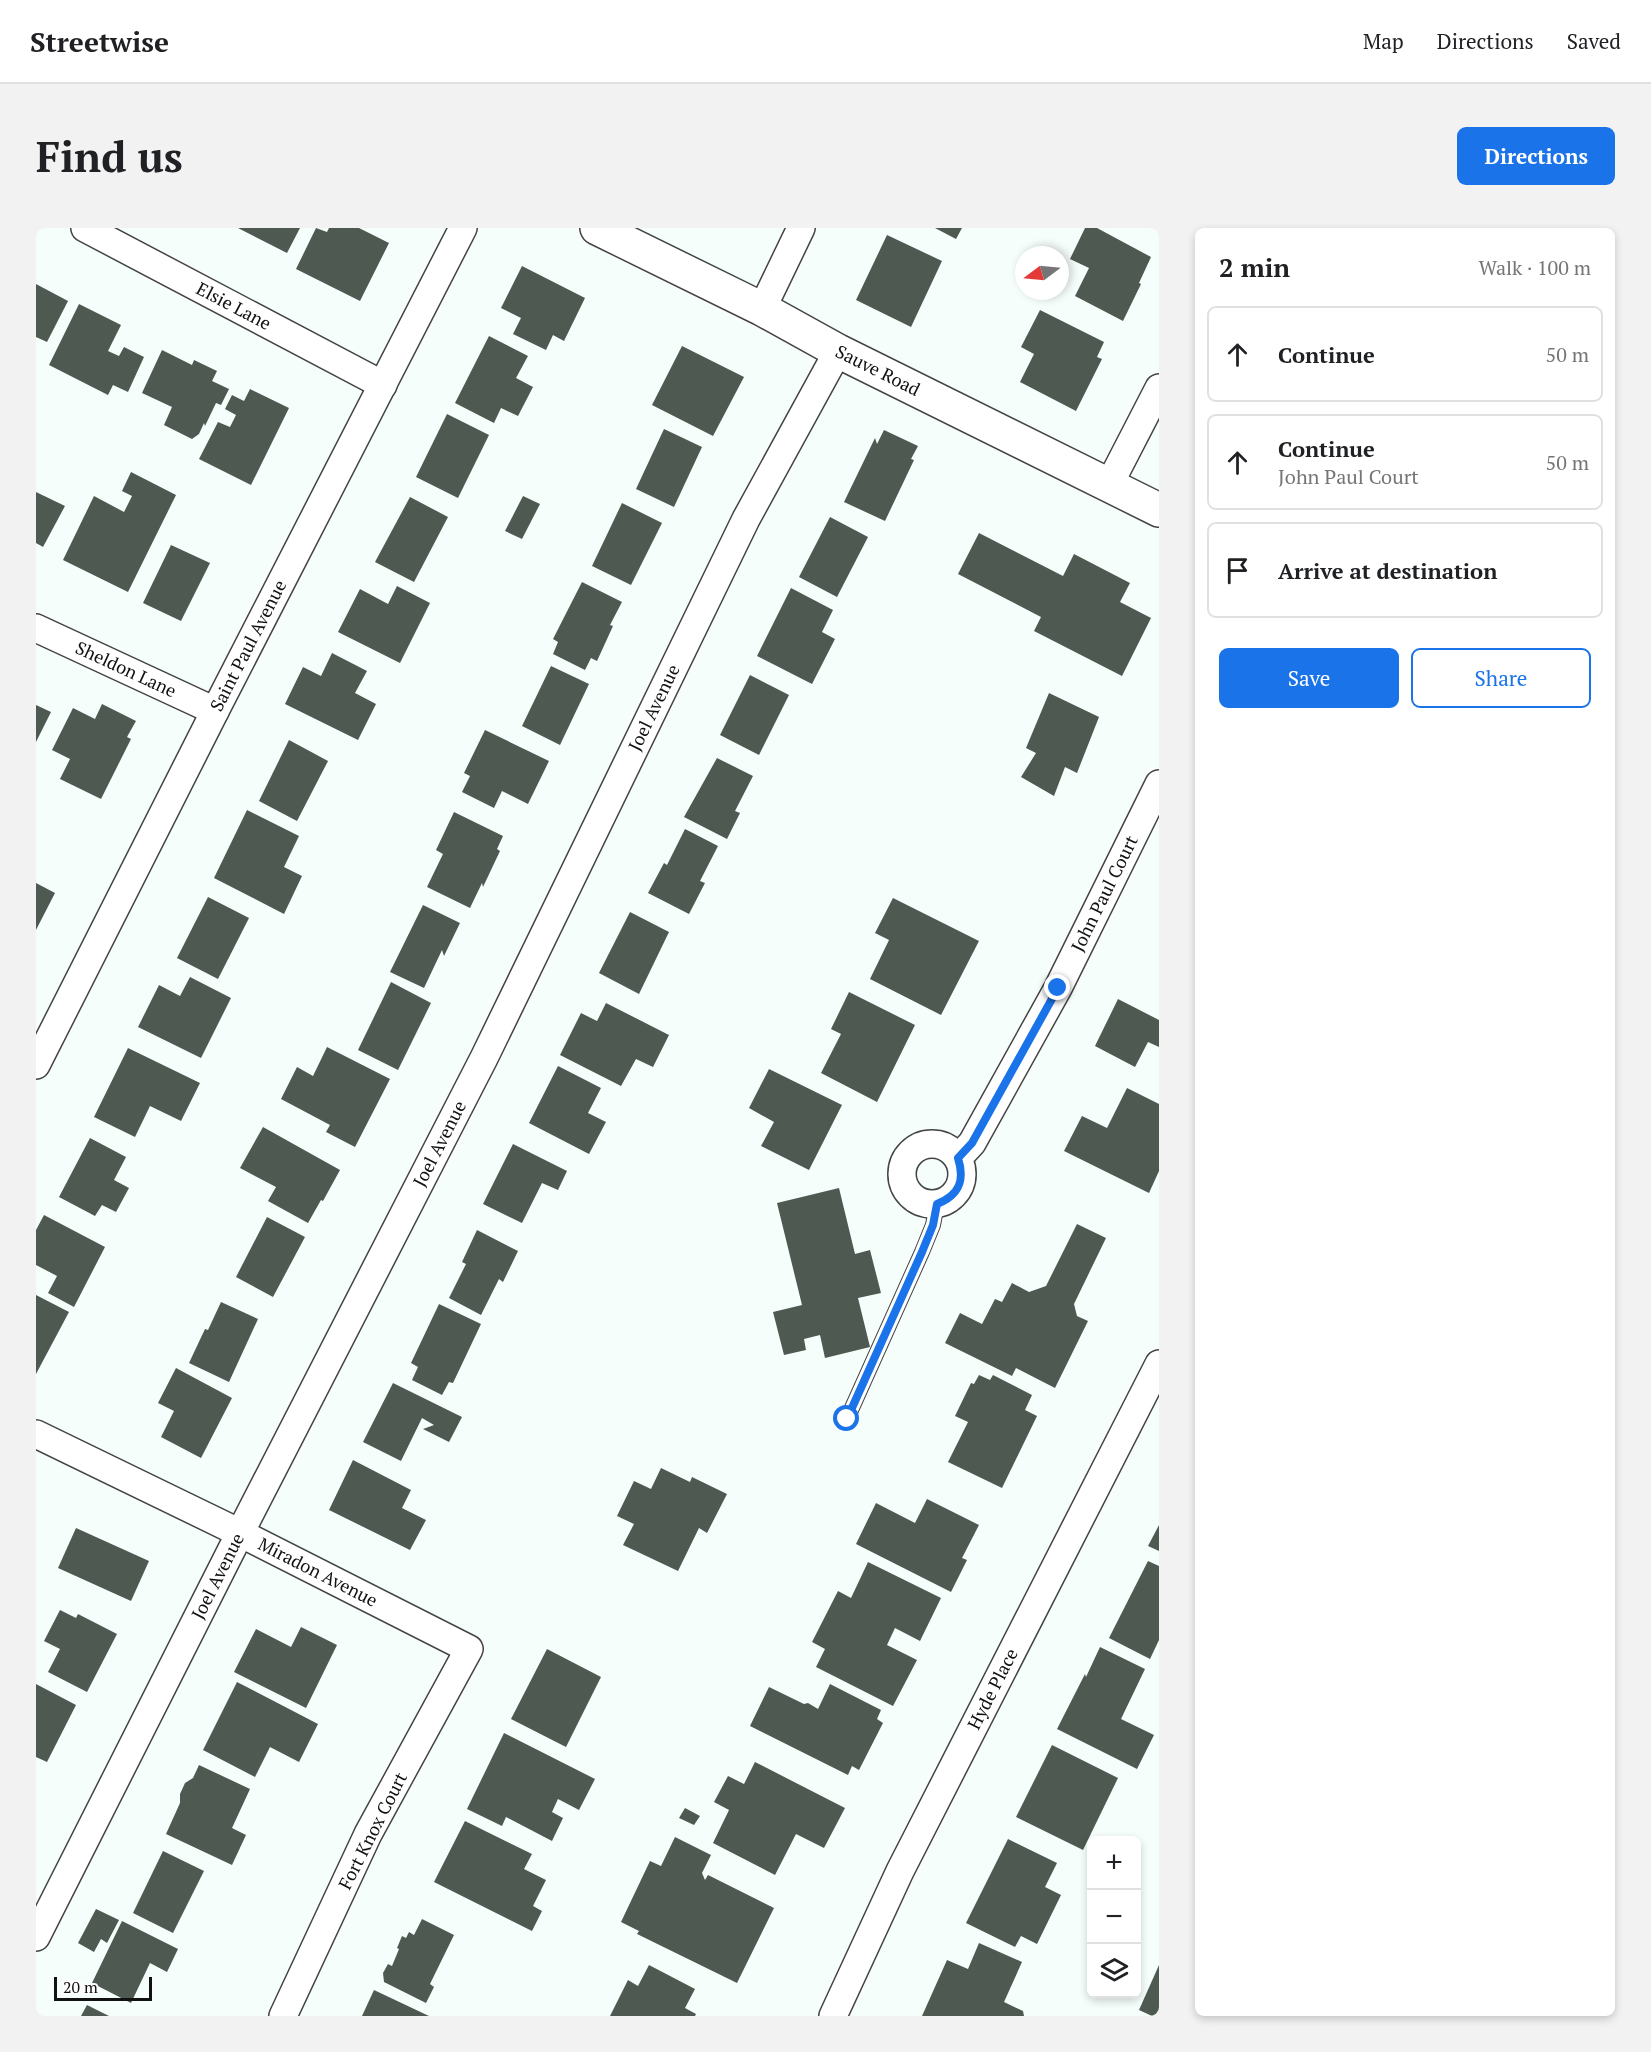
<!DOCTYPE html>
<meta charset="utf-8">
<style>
body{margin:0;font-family:"PT Serif",serif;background:#f2f2f2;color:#202124}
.controls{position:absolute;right:18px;bottom:18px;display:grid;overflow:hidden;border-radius:9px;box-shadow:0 3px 9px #0003}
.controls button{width:54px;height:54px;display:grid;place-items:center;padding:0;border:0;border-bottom:2px solid #e0e0e0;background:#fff;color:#202124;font:30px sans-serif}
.compass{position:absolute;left:979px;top:18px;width:54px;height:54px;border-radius:50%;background:#fff;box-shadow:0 3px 9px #0003;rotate:254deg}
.scale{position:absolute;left:18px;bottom:15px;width:98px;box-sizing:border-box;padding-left:6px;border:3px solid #111;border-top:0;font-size:16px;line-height:21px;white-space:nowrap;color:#111;-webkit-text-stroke:4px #fff;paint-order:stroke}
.stop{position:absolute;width:18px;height:18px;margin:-14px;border:4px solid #1a73e8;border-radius:50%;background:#fff}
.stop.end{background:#1a73e8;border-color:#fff;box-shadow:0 2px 6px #0008}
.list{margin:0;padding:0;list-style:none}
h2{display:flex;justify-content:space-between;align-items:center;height:78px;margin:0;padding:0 24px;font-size:26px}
h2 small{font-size:20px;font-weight:400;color:#757577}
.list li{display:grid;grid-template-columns:39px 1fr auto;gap:18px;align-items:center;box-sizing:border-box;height:96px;margin:0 12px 12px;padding:0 12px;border:2px solid #e0e0e0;border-radius:9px}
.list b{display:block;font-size:22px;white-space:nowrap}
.list p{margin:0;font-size:20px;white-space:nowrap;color:#757577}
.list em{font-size:20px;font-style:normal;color:#757577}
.actions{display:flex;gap:12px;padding:18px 24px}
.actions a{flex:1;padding:14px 0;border:2px solid #1a73e8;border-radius:9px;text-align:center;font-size:21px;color:#1a73e8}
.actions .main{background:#1a73e8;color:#fff}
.icon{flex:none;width:33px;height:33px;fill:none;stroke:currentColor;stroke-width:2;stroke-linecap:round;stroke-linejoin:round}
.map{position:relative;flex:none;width:1123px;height:1788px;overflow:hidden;border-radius:9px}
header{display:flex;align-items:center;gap:36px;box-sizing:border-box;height:84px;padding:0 30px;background:#fff;border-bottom:2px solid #e0e0e0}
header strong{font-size:28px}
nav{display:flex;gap:33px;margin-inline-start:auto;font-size:21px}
.intro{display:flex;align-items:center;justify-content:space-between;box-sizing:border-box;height:144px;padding:0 36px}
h1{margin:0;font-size:42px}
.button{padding:15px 27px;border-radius:9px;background:#1a73e8;color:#fff;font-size:21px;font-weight:700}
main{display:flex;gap:36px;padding:0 36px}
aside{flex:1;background:#fff;border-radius:9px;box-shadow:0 3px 9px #0003}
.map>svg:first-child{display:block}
.building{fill:#4e5951}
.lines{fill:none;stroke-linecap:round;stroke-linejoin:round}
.service-casing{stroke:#444;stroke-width:16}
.minor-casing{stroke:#444;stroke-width:30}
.tertiary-casing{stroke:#444;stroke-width:36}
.service{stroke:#fff;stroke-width:14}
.minor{stroke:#fff;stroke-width:27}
.tertiary{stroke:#fff;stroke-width:33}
.route{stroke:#1a73e8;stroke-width:8}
.labels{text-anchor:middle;stroke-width:6;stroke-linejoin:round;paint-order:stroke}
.street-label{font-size:18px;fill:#111;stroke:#fff}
</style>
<header>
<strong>Streetwise</strong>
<nav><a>Map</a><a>Directions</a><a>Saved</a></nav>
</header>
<div class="intro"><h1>Find us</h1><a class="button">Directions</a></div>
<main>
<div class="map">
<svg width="1123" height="1788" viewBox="0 0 1123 1788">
<rect width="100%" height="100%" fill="#f6fefc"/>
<g class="building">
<path d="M202,0H264L251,25Z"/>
<path d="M280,0L291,4L293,0H323L353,15L324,73L260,41Z"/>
<path d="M899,0H926L920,11Z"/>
<path d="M1049,0H1061L1115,29L1103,55L1105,56L1087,93L1039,68L1053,40L1034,31Z"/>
<path d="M851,7L906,33L875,99L820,72Z"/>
<path d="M486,38L549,70L528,113L517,107L510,122L477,106L485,90L465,80Z"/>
<path d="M0,56L32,73L11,114L0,109Z"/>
<path d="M43,76L85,97L72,123L83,128L88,119L108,129L92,164L77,157L72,167L13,137Z"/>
<path d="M1004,82L1068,114L1061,129L1066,131L1040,183L984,154L998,126L985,119Z"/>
<path d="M453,108L492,128L480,150L497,159L482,188L465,180L458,195L419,175Z"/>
<path d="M646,118L708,149L677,208L616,177Z"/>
<path d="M126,122L156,137L158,132L181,143L176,153L193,161L185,177L180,175L169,198L168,195L163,206L156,211L128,197L136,179L106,165Z"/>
<path d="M214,161L253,180L215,257L163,231L182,194L194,199L200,187L189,181L196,167L208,173Z"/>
<path d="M411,186L453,207L422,270L380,249Z"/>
<path d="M628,201L666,219L638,279L600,261Z"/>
<path d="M848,202L882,218L875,231L878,232L849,293L808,274L839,210L841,216Z"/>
<path d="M95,244L140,267L92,364L27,332L58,268L88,284L96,268L86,263Z"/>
<path d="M0,264L29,278L7,319L0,315Z"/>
<path d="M487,268L504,276L486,311L469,303Z"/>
<path d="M374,269L412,289L378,354L339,334Z"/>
<path d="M586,275L626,295L595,357L556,338Z"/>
<path d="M794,289L832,309L801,369L763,349Z"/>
<path d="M943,305L1027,348L1038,326L1094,355L1084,374L1115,390L1086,448L998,403L1005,389L922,346Z"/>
<path d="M135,317L174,335L145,393L107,375Z"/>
<path d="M546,354L586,374L574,397L577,398L561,433L555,430L549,442L517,426L522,414L517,411Z"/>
<path d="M361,358L394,375L364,435L302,404L324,361L352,376Z"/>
<path d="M755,360L797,382L786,404L799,411L776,456L721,428Z"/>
<path d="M296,425L331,443L319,465L340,476L322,512L249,476L267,439L285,448Z"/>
<path d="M515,438L553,456L524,517L486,498Z"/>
<path d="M714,447L753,467L723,527L684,507Z"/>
<path d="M1013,465L1063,489L1041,545L1029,539L1018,568L985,549L1000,525L990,520Z"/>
<path d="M66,476L100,493L91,509L95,511L65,571L24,551L34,531L16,522L37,480L59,491Z"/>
<path d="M0,477L15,484L0,514Z"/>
<path d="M449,502L513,533L492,576L466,563L458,580L426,564L434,548L428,545Z"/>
<path d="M253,512L292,533L261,593L223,573Z"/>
<path d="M681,530L717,548L699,583L704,585L691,611L648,589Z"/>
<path d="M211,582L263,608L248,639L266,648L248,686L178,650Z"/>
<path d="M418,584L467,608L461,621L464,623L447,659L446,655L434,680L391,659L407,626L400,622Z"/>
<path d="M649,601L682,618L664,653L669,655L653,686L612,665L628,635L631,637Z"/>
<path d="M0,655L19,665L0,702Z"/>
<path d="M172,669L213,690L182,751L141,730Z"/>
<path d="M857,670L943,713L905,787L834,751L853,712L839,705Z"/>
<path d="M387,677L424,695L408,728L406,722L388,760L354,744Z"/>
<path d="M594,684L633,704L603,766L563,745Z"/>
<path d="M154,749L195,770L165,830L102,799L123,757L144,768Z"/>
<path d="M355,754L395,775L362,842L322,822Z"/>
<path d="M813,764L879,797L841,874L785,845L805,806L795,801Z"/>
<path d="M1082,771L1123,792V819L1112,814L1099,839L1059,818Z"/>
<path d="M570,775L633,807L617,839L600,831L585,858L524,827L545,785L561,793Z"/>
<path d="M291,819L354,851L319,919L290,904L294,897L245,871L261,839L277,848Z"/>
<path d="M92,820L164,855L145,893L114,878L99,909L58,889Z"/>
<path d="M522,838L565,860L552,885L570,894L553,926L493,895Z"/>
<path d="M733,841L806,877L773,942L725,918L738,894L713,880Z"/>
<path d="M1091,860L1123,876V943L1113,965L1028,923L1046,888L1071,900Z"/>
<path d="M227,899L304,942L287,973L285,972L272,995L232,973L240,959L204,940Z"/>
<path d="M54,910L90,929L78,952L93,960L80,984L66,977L59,988L23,969Z"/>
<path d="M477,916L531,943L522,962L506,955L486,995L447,976Z"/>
<path d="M803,960L819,1026L834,1022L845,1065L822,1070L834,1119L789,1130L784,1107L768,1111L770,1122L748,1127L737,1084L766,1077L741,975Z"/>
<path d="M8,987L69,1019L38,1079L12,1065L21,1048L0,1037V1002Z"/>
<path d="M231,989L269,1009L237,1069L200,1049Z"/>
<path d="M1041,996L1070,1010L1038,1076L1041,1088L1052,1093L1019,1160L980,1140L976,1148L909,1115L924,1085L946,1096L959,1071L966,1074L976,1055L993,1064L1010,1058Z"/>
<path d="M441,1002L482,1023L467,1054L463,1051L445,1087L413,1070L430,1036L426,1034Z"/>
<path d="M0,1067L33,1084L0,1146Z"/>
<path d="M185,1074L222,1091L193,1154L153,1135L169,1101L172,1102Z"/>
<path d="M403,1076L445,1096L417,1155L413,1154L406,1167L376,1152L382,1139L375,1135Z"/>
<path d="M140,1140L196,1170L165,1230L125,1209L138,1183L122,1175Z"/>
<path d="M943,1147L954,1152L957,1147L996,1167L989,1182L1001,1188L966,1260L912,1234L932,1194L919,1188L935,1155L938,1156Z"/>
<path d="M357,1155L426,1189L413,1214L387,1201L398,1197L386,1190L365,1233L327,1214Z"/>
<path d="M317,1232L375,1262L366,1280L390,1292L374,1322L293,1282Z"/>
<path d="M625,1240L654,1254L656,1249L691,1266L671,1305L663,1300L642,1343L587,1317L598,1296L581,1288L598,1253L615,1261Z"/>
<path d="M891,1271L943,1297L926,1330L931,1332L915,1364L820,1316L840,1275L879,1295Z"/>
<path d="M1123,1297V1323L1112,1318Z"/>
<path d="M40,1300L113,1333L95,1373L22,1340Z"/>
<path d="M1112,1333L1123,1338V1412L1114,1431L1073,1410Z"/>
<path d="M832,1334L905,1370L884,1413L859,1400L851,1417L881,1432L857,1478L780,1439L789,1421L776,1414L802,1363L815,1370Z"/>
<path d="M24,1382L40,1390L42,1386L81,1406L51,1464L12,1444L24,1421L8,1413Z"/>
<path d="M265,1399L301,1417L270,1480L198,1444L220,1401L255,1419Z"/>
<path d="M1064,1419L1109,1441L1085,1491L1118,1507L1101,1541L1021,1501L1049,1446L1050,1449Z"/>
<path d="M511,1421L565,1449L530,1519L475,1491Z"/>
<path d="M201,1454L282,1496L263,1534L234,1519L219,1549L167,1522Z"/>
<path d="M0,1456L40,1477L11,1534L0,1529Z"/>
<path d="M794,1456L845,1482L841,1491L847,1495L823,1542L816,1538L812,1547L714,1498L733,1459L768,1476L772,1475L782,1481Z"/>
<path d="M468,1505L559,1551L543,1582L522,1571L516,1584L527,1590L516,1613L470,1589L466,1598L431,1581Z"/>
<path d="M1016,1517L1082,1550L1047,1622L980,1589Z"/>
<path d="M719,1534L809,1580L788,1620L760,1606L739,1647L677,1615L693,1582L678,1574L692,1548L708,1556Z"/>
<path d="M163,1537L214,1561L196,1600L210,1607L196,1637L130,1606L144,1575V1566L149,1555L157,1550Z"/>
<path d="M649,1580L664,1588L658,1597L643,1590Z"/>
<path d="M429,1593L496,1626L488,1641L510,1652L497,1678L506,1683L496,1703L398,1654Z"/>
<path d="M639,1609L675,1627L666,1645L669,1652L672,1647L738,1680L701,1755L601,1706L603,1703L585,1694L614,1633L625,1638Z"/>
<path d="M972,1611L1021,1635L1009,1659L1025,1667L1001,1716L985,1708L979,1719L930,1695Z"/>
<path d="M127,1623L168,1643L137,1705L97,1685Z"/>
<path d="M60,1681L83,1692L71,1715L65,1711L58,1724L42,1715Z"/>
<path d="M386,1691L418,1707L394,1756L398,1759L390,1775L348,1754L347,1745L352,1736L356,1738L363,1721L361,1720L366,1708L370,1710L373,1704L378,1707Z"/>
<path d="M86,1693L142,1721L131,1744L114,1735L95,1775L56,1755Z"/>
<path d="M943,1715L986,1734L968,1774L987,1783L988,1788H886L911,1732L932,1741Z"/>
<path d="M613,1737L659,1761L649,1780L660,1786L659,1788H574L592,1752L602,1758Z"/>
<path d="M1123,1737V1788H1116L1103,1782Z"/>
<path d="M338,1762L393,1788H326Z"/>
<path d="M51,1777L73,1788H45Z"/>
</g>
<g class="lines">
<defs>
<path id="service" d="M811,1191L886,1024L897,997L901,976"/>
<g id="minor">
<path id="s1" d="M49,0L347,157"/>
<path d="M726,81L765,0"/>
<path d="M1073,257L1123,160"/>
<path id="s2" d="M0,400L179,483"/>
<path id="s3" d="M0,837L179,483L427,0"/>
<circle cx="896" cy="946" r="30"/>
<path id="s4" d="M922,930L936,915L1022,760L1123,556"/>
<path id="s5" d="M0,1206L204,1305L433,1421L332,1606L247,1788"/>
<path id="s6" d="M0,1709L204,1305L448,830L710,291L802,123"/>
<path id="s7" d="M797,1788L864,1643L1123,1136"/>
</g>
<g id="tertiary">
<path id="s8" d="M561,0L726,81L802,123L1123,282"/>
</g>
</defs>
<use href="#service" class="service-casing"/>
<use href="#minor" class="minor-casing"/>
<use href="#tertiary" class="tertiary-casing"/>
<use href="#service" class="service"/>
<use href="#minor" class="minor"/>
<use href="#tertiary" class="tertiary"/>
</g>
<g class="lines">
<path class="route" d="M811,1191L886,1024L897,997L901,976C924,967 929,952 922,930L936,915L1022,760"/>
</g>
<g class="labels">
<g class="street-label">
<text dy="6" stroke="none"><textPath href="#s1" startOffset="168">Elsie Lane</textPath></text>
<text dy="6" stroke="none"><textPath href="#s8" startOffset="315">Sauve Road</textPath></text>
<text dy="6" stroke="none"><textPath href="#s3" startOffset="470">Saint Paul Avenue</textPath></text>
<text dy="6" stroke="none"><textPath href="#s2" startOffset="99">Sheldon Lane</textPath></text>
<text dy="6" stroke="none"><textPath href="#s6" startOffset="1376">Joel Avenue</textPath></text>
<text dy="6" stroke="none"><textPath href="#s4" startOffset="303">John Paul Court</textPath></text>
<text dy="6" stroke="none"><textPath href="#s6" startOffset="890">Joel Avenue</textPath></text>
<text dy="6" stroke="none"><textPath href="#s5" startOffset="314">Miradon Avenue</textPath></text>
<text dy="6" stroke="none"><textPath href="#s6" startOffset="404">Joel Avenue</textPath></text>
<text dy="6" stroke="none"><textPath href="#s7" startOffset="364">Hyde Place</textPath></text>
<text transform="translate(337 1603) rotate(-63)" y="6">Fort Knox Court</text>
</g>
</g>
</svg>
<div class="controls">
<button>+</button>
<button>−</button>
<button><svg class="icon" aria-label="layers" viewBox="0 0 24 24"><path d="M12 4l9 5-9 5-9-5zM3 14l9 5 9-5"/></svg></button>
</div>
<svg class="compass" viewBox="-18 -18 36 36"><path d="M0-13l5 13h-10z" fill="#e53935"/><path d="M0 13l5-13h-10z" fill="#757577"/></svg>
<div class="scale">20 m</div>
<div class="stop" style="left:811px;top:1191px"></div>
<div class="stop end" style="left:1022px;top:760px"></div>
</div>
<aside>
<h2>2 min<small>Walk · 100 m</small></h2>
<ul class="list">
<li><svg class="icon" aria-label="ahead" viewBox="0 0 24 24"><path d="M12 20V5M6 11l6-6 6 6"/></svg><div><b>Continue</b></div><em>50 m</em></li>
<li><svg class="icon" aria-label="ahead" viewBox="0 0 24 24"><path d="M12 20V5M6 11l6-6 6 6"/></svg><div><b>Continue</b><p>John Paul Court</p></div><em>50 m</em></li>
<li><svg class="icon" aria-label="arrive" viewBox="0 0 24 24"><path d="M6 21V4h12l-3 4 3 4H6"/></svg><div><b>Arrive at destination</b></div></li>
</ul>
<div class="actions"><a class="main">Save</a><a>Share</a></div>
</aside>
</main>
